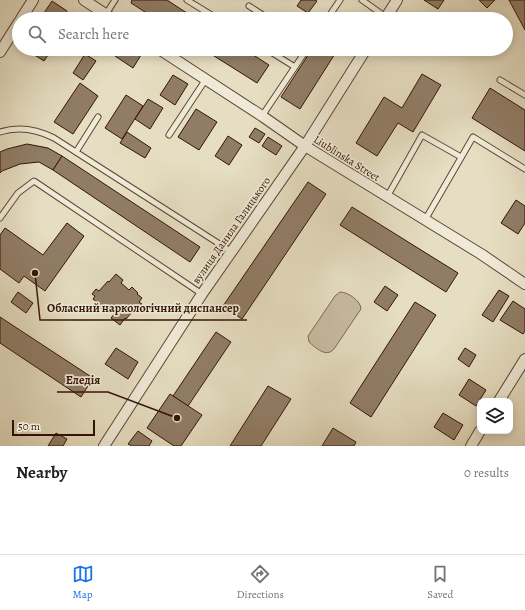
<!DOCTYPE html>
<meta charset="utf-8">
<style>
body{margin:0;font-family:Alegreya,serif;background:#f2f2f2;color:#202124}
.controls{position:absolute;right:12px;bottom:12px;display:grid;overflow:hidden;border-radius:8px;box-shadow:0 2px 10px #0003}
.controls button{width:36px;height:36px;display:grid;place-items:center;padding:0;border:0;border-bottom:1px solid #e0e0e0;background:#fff;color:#202124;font:20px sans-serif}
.scale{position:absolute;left:12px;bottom:10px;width:83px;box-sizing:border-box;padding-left:4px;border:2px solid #341405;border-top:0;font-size:11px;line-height:14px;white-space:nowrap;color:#341405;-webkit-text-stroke:3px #efead7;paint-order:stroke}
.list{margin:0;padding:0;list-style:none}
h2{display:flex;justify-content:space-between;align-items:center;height:52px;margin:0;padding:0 16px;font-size:17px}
h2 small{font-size:13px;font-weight:400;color:#757577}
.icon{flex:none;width:22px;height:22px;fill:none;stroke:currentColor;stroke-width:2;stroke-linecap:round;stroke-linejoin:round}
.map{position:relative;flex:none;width:525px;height:446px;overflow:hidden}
.search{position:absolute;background:#fff;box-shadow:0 2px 10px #0003;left:12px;right:12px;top:12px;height:44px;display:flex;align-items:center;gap:10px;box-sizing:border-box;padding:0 14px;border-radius:22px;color:#757577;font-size:15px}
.sheet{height:108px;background:#fff}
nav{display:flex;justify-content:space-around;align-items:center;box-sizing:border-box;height:56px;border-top:1px solid #e0e0e0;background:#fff;font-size:11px;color:#757577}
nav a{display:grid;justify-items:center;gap:2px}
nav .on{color:#1a73e8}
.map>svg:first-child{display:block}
.green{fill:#c8bca2;stroke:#7e6854}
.building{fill:#917d67;stroke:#341405}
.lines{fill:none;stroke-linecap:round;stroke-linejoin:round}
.service-casing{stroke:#604634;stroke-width:7}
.minor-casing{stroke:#604634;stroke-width:12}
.service{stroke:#efead7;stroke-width:5}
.minor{stroke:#efead7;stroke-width:10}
.labels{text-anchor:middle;stroke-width:3.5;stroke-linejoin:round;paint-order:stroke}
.street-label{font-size:11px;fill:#341405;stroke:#efead7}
.leader{fill:none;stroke:#341405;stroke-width:1.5}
.callout-dot{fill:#341405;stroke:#efead7;stroke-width:1.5}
.callout-label{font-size:12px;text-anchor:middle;font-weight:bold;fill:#341405;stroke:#efead7;stroke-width:3.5;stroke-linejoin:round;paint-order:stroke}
</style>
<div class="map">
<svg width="525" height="446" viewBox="0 0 525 446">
<rect width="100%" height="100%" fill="#e6dec2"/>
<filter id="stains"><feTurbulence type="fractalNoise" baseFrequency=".005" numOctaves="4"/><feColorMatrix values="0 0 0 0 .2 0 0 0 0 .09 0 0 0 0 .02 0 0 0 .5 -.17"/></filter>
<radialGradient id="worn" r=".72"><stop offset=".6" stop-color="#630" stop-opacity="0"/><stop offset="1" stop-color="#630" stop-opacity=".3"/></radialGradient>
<path class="green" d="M340,292C348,292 361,301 361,309L334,349C326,358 316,348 309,342L308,336L335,296Z"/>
<g class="building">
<path d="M132,0H167L196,19H156L131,3Z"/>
<path d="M301,0H315L317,1L308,13L297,6Z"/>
<path d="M424,0H444L438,9Z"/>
<path d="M479,0H495L487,8Z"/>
<path d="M509,0H525V30Z"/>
<path d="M52,1L67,11L62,19H40Z"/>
<path d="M74,12L85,19H69Z"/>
<path d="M25,49H52L44,61Z"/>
<path d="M120,49H132L141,55L133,68L115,56Z"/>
<path d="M203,49H244L269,65L257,83Z"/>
<path d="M312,49H338L300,109L281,97Z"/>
<path d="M85,54L96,61L83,80L73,73Z"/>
<path d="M422,74L441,85L413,132L398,123L377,156L356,143L384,97L402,108Z"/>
<path d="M173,75L188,84L175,105L160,95Z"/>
<path d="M80,83L98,96L73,134L54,122Z"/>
<path d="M490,88L525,110V151L472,118Z"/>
<path d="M126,95L143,106L122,139L105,128Z"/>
<path d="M148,99L163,108L150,129L135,119Z"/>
<path d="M196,109L217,122L199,150L178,137Z"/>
<path d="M255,128L265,134L259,143L249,137Z"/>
<path d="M127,132L151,148L145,158L120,143Z"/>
<path d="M228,136L242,145L229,165L215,156Z"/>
<path d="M268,137L282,146L276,155L262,146Z"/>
<path d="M27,144L48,148L62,156L53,170L39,162L20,164L2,171L0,173V152L7,149Z"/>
<path d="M62,156L200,247L190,262L53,170Z"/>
<path d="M308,182L326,194L242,319L223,306Z"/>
<path d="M516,200L525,206V223L518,234L501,223Z"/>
<path d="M352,207L458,273L446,292L340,225Z"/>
<path d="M67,223L84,236L45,291L24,276L19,283L0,269V235L5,228L43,255Z"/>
<path d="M116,274L123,280L121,283L129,290L132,287L138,293L137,294L142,298L139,302L142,304L138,310L134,307L131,310L133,311L126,319L125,318L120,325L111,318L115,313L106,306L103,310L97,305L99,304L93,299L95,296L92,294L96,289L99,291L108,281L109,282Z"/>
<path d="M385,286L398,295L387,311L374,302Z"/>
<path d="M499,290L509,296L493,322L482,315Z"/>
<path d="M18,292L33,303L26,313L11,302Z"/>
<path d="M513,301L525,309V331L523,334L500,320Z"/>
<path d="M415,302L436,315L371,417L350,403Z"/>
<path d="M0,317L93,378L81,397L0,343Z"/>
<path d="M216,332L231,342L188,406L173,396Z"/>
<path d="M116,348L138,362L128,379L105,364Z"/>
<path d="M465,348L476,355L469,367L458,359Z"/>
<path d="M469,379L486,390L476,406L459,395Z"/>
<path d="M268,386L291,399L261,446H230Z"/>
<path d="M170,394L202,415L181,446H174L147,428Z"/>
<path d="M443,413L463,425L454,440L434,427Z"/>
<path d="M333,428L356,442L354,446H322Z"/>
<path d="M138,431L152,441L149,446H132L128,444Z"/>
<path d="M56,433L67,439L63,446H48Z"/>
</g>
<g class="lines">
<defs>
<g id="service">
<path d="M187,0L218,19"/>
<path d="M362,0L386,17"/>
<path d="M249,6L269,19"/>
<path d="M106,14L115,0"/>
<path d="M327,19L340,0"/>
<path d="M266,49L295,67"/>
<path d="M500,80L525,95"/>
<path d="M262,116L307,49"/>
<path d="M0,132C19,126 36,129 54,138L232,252"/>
<path d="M169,135L206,79"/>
<path d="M76,152L98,117"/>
<path d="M387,197L422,135L461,157"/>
<path d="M0,218L18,193L34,181L202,294"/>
<path d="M425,220L473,137L525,169"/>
</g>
<g id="minor">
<path d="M84,0L113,19"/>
<path d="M21,19L33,0"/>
<path d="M385,19L397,0"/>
<path d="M159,49L262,116L305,146L481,254L525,284"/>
<path d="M0,52L19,22"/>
<path d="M499,401L525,359"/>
<path d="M104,446L202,294L305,146L366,49"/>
<path d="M471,446L480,431"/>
</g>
</defs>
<use href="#service" class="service-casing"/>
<use href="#minor" class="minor-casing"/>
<use href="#service" class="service"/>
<use href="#minor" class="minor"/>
</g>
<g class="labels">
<g class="street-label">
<text transform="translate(347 158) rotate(32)" y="4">Liublinska Street</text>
<text transform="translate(231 230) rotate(-55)" y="4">вулиця Данила Галицького</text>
</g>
</g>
<path class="leader" d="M35 273L40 320H247M177 418L108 392H57"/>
<g class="callout-dot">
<circle cx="35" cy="273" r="4"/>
<circle cx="177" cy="418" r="4"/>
</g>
<g class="callout-label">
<text x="143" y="312">Обласний наркологічний диспансер</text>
<text x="83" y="384">Еледія</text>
</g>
<rect width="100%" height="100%" filter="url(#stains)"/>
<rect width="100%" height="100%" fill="url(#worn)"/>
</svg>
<div class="controls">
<button><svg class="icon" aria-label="layers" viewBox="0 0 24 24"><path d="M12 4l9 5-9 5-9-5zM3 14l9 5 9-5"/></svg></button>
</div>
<div class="scale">50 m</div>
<div class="search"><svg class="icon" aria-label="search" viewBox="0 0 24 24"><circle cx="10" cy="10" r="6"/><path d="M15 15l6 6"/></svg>Search here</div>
</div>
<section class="sheet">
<h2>Nearby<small>0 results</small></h2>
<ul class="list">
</ul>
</section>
<nav>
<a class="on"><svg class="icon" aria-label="map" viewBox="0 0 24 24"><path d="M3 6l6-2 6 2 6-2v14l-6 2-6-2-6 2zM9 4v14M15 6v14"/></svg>Map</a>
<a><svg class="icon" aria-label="directions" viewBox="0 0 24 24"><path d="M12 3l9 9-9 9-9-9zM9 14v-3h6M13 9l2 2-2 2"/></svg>Directions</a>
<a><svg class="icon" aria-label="saved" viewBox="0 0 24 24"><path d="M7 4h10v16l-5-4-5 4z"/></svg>Saved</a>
</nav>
